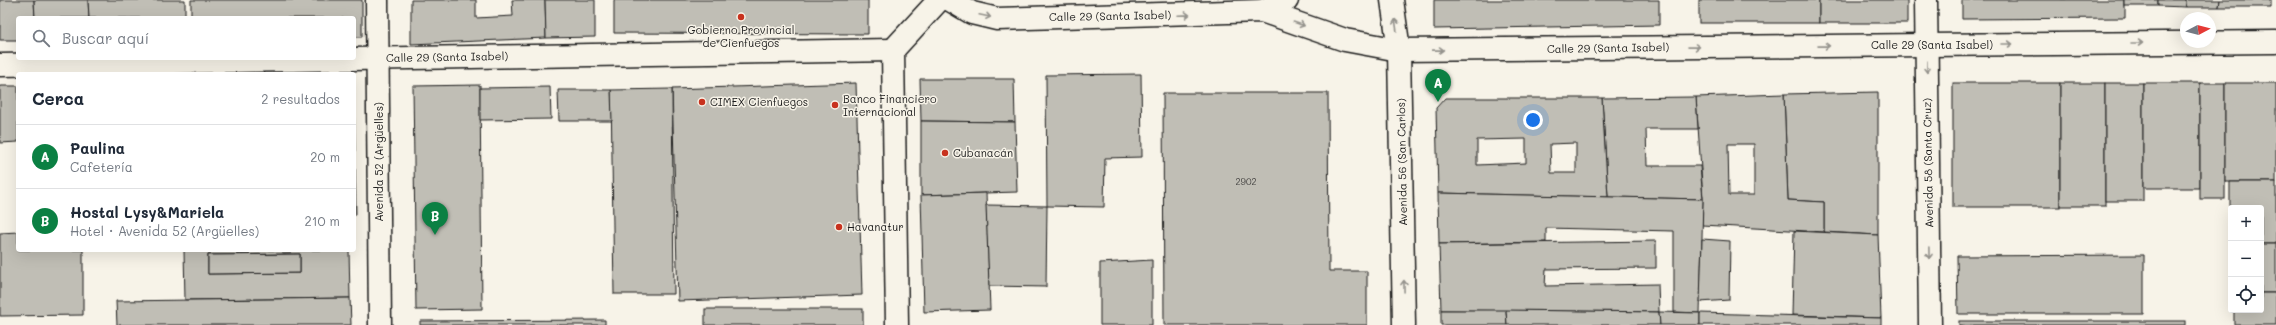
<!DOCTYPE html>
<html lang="es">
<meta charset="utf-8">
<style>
body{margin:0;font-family:Mali,sans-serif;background:#f2f2f3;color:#1f2937}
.controls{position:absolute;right:12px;bottom:12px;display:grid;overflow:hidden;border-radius:4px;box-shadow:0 4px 16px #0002}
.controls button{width:36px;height:36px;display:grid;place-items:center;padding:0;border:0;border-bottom:1px solid #e0e1e3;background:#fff;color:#1f2937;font:20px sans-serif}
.compass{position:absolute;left:2180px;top:12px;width:36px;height:36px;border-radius:50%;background:#fff;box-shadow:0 4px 16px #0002;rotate:83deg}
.you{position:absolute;left:1533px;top:120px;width:14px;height:14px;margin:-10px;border:3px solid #fff;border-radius:50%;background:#1a73e8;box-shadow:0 0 0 6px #1a73e833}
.badge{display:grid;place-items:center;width:26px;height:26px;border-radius:50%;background:#0b8043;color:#fff;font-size:13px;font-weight:700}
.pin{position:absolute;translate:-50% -33px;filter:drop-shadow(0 1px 2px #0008)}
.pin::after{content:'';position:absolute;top:21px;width:14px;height:12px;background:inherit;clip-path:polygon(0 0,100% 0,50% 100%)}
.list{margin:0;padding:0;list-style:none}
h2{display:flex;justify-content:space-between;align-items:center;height:52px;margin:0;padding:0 16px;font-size:17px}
h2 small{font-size:13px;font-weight:400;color:#747a83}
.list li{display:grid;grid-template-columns:26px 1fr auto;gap:12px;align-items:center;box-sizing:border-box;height:64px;padding:0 16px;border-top:1px solid #e0e1e3}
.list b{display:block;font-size:15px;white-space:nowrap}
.list p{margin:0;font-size:13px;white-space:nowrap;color:#747a83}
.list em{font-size:13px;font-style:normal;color:#747a83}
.icon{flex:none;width:22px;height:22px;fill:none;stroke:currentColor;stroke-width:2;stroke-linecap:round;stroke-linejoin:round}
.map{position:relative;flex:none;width:2276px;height:325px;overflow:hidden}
.search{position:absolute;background:#fff;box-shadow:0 4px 16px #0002;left:16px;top:16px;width:340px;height:44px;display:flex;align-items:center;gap:10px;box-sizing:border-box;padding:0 14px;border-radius:4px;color:#747a83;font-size:15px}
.panel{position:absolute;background:#fff;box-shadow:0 4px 16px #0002;left:16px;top:72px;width:340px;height:180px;border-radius:4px}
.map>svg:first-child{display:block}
.building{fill:#c0beb5;stroke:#1c1c1c;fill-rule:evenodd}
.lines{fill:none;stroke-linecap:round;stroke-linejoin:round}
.street-casing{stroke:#1c1c1c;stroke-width:25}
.secondary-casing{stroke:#1c1c1c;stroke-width:25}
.street{stroke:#f7f3e8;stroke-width:22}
.secondary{stroke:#f7f3e8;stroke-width:22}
.oneway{stroke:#94928c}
.poi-dot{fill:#c8321e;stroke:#f7f3e8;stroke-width:1.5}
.labels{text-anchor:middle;stroke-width:3;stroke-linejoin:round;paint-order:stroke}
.number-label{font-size:9px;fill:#454442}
.street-label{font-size:11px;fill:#1c1c1c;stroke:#f7f3e8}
.poi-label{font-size:11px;fill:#1c1c1c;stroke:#f7f3e8;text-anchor:start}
</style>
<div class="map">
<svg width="2276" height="325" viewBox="0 0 2276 325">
<rect width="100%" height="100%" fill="#f7f3e8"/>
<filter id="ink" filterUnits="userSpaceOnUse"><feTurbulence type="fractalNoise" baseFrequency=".025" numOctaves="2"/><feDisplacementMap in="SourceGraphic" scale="8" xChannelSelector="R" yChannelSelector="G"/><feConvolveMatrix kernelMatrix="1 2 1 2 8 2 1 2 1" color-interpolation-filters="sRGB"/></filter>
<g filter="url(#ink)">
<g class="building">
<path d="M0,0H34L35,18H18V40H0Z"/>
<path d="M34,0H88L89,18H35Z"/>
<path d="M88,0H185V18H89Z"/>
<path d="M191,0H362V37H354V18H191Z"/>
<path d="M411,0H476V18L513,16L512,0H545L546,38L411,44Z"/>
<path d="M545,0H595V37L546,38Z"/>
<path d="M614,0H868V34L614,33Z"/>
<path d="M1434,0H1659V25L1434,29Z"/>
<rect x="1699" y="0" width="120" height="23"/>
<rect x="1819" y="0" width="88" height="23"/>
<path d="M1962,0H2125V18L1962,19Z"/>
<rect x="2125" y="0" width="33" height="6"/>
<path d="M2158,0H2186V7L2158,6Z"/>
<path d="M2186,0H2220L2219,7H2186Z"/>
<path d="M2220,0H2271V7H2219Z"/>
<path d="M1141,74L1142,157L1105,158L1104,207L1047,206L1046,75Z"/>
<path d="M920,79H1014L1015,122L921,121Z"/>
<path d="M354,82L356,215H354Z"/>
<path d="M856,83L862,295L678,301L672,89Z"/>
<rect x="1953" y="83" width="107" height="124"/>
<rect x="2060" y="83" width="45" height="123"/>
<rect x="2105" y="83" width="38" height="118"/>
<rect x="2143" y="83" width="57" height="105"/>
<rect x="2200" y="83" width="25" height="116"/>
<rect x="2225" y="83" width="51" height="99"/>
<path d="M480,85L482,309L416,310L413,86Z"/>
<path d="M0,86H18V142L0,143Z"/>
<path d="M550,87L551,119L480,120V88Z"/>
<path d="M672,89L674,294H614L611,90Z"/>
<path d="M558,90H611L612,121H559Z"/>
<path d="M1878,92V235L1824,232V202L1788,200L1784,94Z"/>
<path d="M1163,93H1328L1329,271H1367V325H1164Z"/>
<path d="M1784,94L1788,200L1824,202V232L1702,225L1703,199L1696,97ZM1728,144H1754V195H1729Z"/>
<path d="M1696,97L1698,129H1646L1647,166H1700L1703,199L1608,197L1602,98Z"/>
<path d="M1445,98H1602L1608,197L1438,193L1436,108ZM1526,139V163L1477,165V140ZM1576,143V173H1551L1550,144Z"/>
<path d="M921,121L1015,122L1017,192L921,195Z"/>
<path d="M2230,182H2276V244H2261V208H2231L2230,244Z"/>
<path d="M986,193L990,310L924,312L921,195Z"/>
<path d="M1438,193L1703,199L1700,313L1674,312V231L1546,228V242L1439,244Z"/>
<path d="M986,205L1047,206L1046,287L989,286Z"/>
<path d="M1794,231L1878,235L1881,318L1792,315Z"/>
<path d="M18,232V250H83V315L0,316V233Z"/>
<path d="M1702,239L1730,241L1729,300L1700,302Z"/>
<path d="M1656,241V268L1546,269L1545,286L1658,284L1659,312L1441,310L1439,244Z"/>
<rect x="2261" y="244" width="15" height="49"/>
<path d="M184,250H349L350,298L185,300ZM300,254V273L208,274V255Z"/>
<path d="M300,254V273L208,274V255Z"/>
<path d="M2144,255V314H1958L1957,256Z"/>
<path d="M1152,260V325H1100V263Z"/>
<path d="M2261,293H2276V325H2234V310H2261Z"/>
<path d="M350,298L351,325H117L116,301Z"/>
<rect x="705" y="309" width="158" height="16"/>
<path d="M1441,310H1506L1507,325H1441Z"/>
<path d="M1506,310L1659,312L1660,325H1507Z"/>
<path d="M1659,312L1700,313V325H1660Z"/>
<path d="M1700,313L1881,318V325H1700Z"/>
<path d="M605,320V325H420V321Z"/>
<rect x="1959" y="321" width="226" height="4"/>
</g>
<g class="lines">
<defs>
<g id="street">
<path d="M377,0L380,325"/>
<path d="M1926,45L2276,42"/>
<path d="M0,65L893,50"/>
<path d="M897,325L893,50L939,0"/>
</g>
<g id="secondary">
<path d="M950,0L972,13L997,19L1262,11L1345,40L1399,50L1926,45"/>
<path d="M1392,0L1399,50L1404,325"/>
<path d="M1926,0L1930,325"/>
<path d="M1262,11L1287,0"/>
</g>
</defs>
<use href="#street" class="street-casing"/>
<use href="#secondary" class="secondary-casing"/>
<use href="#street" class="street"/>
<use href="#secondary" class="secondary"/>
</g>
<defs><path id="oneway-shaft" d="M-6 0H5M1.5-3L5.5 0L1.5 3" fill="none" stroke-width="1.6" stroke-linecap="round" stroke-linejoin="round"/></defs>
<g class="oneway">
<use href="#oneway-shaft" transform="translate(1184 15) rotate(-2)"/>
<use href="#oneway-shaft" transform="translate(985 16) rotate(12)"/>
<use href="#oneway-shaft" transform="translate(1299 24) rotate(19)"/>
<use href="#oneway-shaft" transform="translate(1396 25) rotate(-98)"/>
<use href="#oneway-shaft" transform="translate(2137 43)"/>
<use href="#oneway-shaft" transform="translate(2007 44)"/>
<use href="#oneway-shaft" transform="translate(1824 46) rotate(-1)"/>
<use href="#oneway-shaft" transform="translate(1694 47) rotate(-1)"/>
<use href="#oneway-shaft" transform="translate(1438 50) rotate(-1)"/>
<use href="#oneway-shaft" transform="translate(1927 67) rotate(89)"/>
<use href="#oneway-shaft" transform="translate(1929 253) rotate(89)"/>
<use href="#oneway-shaft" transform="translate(1404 286) rotate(-91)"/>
</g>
</g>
<g class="poi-dot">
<circle cx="741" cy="17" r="4"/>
<circle cx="702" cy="102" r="4"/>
<circle cx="835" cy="105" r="4"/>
<circle cx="945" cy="153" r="4"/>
<circle cx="839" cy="227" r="4"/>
</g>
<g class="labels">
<g class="number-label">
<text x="1246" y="185">2902</text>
</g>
<g class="street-label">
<text transform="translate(1110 16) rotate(-1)" y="4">Calle 29 (Santa Isabel)</text>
<text x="1932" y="49">Calle 29 (Santa Isabel)</text>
<text transform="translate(1608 48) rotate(-1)" y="4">Calle 29 (Santa Isabel)</text>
<text transform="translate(447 57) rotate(-1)" y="4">Calle 29 (Santa Isabel)</text>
<text transform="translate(379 162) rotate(-90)" y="4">Avenida 52 (Argüelles)</text>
<text transform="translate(1402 162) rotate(-91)" y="4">Avenida 56 (San Carlos)</text>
<text transform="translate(1928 163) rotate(-91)" y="4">Avenida 58 (Santa Cruz)</text>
</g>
<g class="poi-label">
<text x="741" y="34" text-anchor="middle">Gobierno Provincial<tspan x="741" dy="13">de Cienfuegos</tspan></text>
<text x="843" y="103">Banco Financiero<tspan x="843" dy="13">Internacional</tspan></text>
<text x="710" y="106">CIMEX Cienfuegos</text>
<text x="953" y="157">Cubanacán</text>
<text x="847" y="231">Havanatur</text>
</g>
</g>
</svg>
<div class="controls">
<button>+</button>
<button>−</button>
<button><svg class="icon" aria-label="locate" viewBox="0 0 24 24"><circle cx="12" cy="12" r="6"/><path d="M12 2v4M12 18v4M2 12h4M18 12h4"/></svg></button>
</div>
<svg class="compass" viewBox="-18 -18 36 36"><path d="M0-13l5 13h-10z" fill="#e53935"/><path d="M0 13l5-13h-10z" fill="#747a83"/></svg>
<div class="you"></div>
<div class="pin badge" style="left:1438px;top:102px">A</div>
<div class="pin badge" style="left:435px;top:235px">B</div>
<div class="search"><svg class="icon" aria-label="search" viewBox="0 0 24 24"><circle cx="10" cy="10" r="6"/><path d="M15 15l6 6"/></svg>Buscar aquí</div>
<section class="panel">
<h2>Cerca<small>2 resultados</small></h2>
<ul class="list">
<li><span class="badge">A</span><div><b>Paulina</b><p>Cafetería</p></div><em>20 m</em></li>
<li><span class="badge">B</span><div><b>Hostal Lysy&amp;Mariela</b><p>Hotel · Avenida 52 (Argüelles)</p></div><em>210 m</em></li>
</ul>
</section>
</div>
